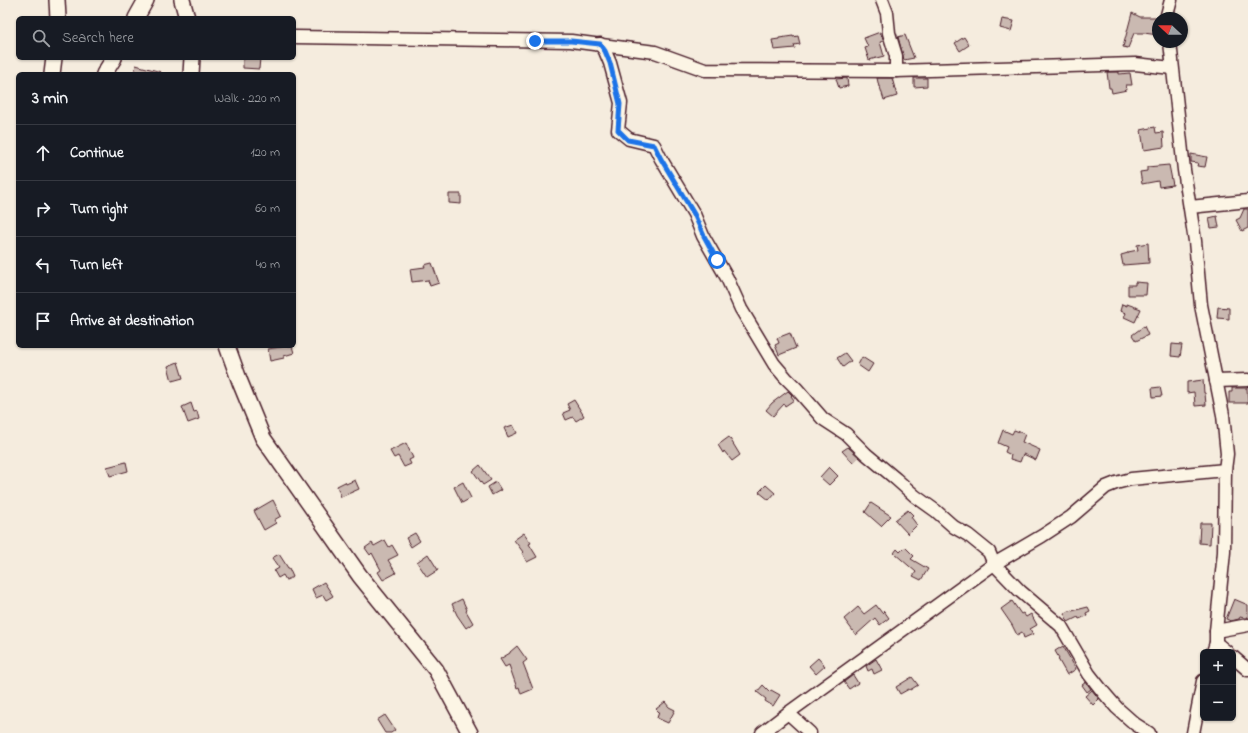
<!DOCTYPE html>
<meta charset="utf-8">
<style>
body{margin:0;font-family:"Indie Flower",sans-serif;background:#242831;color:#f1f3f6}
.controls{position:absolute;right:12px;bottom:12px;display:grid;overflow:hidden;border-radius:6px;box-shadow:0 1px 3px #0004}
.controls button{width:36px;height:36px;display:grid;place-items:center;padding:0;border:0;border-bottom:1px solid #363941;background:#171b24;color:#f1f3f6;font:20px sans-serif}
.compass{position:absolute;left:1152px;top:12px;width:36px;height:36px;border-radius:50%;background:#171b24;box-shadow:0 1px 3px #0004;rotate:292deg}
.stop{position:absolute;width:12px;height:12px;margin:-9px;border:3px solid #1a73e8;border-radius:50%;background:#fff}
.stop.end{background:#1a73e8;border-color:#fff;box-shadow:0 1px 4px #0008}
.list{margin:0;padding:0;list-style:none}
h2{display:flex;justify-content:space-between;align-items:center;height:52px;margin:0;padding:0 16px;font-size:17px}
h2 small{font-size:13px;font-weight:400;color:#9ea1a6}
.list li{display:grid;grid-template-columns:26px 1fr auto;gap:12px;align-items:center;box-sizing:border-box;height:56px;padding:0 16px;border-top:1px solid #363941}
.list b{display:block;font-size:15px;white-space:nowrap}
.list em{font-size:13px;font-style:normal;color:#9ea1a6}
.icon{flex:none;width:22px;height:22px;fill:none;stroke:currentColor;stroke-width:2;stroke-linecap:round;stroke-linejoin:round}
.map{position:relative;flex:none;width:1248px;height:733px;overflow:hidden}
.search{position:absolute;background:#171b24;box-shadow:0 1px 3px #0004;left:16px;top:16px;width:280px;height:44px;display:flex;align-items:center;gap:10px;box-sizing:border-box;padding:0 14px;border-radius:6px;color:#9ea1a6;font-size:15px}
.panel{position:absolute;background:#171b24;box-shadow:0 1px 3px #0004;left:16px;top:72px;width:280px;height:276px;border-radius:6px}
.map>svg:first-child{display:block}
.building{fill:#cab9b1;stroke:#4a1f2b}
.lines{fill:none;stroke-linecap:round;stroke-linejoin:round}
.minor-casing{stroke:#4a1f2b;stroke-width:15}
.major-casing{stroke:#4a1f2b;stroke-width:18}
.minor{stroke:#fcf5e5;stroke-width:12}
.major{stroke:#fcf5e5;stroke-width:15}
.route{stroke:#1a73e8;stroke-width:5}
</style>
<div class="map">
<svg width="1248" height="733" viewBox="0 0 1248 733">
<rect width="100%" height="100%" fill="#f5ecde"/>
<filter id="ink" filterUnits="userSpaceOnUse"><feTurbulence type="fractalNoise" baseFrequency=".025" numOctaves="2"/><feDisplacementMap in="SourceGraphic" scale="8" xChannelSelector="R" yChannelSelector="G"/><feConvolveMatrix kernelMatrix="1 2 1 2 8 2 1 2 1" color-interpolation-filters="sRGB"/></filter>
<g filter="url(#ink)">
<g class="building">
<path d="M1132,13L1140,17H1158V35L1144,33H1134L1128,48L1123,47Z"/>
<path d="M1002,19L1014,21L1011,31L1000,28Z"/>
<path d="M880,32L884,41L880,42L884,56L869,60L865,48L868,47L864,38Z"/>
<path d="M905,35L914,58L904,60L898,37Z"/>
<path d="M793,36V37L798,36L800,44L794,45L795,48L774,50L772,40L779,39V38Z"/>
<path d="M964,37L969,45L960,51L955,43Z"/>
<path d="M244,58H260L259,69L243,68V60H244Z"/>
<path d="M136,65L161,72V74H134Z"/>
<path d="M1107,72H1119V74L1130,73L1132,85H1126L1127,90L1112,93L1111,88H1109Z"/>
<path d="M847,78L848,86L839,88L836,79Z"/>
<path d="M877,78H892L897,96L884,100L880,87H879Z"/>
<path d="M914,78H927V86L914,87Z"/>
<path d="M1155,127L1156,133L1163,132L1164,147L1144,150L1141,130Z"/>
<path d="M1191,154L1207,157L1205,167L1197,166L1198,163L1191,162Z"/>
<path d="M1169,165L1173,185L1159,187L1158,181L1142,184L1140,172L1147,171V167Z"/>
<path d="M449,194H461V204L449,203Z"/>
<path d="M1244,209H1248V228L1242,231L1236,220L1240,218Z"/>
<path d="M1217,216L1219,227L1211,228L1209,218Z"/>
<path d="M1148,243L1149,263L1123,265L1121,255L1128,253V252L1138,250L1137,245Z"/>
<path d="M432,263L439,283L430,286L428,280L412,282L410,269L425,267L424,265Z"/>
<path d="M1135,282L1147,283L1146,295H1128V285H1135Z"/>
<path d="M1122,304L1127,306V304L1141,309L1135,322L1124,317L1126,313L1120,311Z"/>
<path d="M1218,307L1229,308V319L1217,318Z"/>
<path d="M1144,326L1148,335L1136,341L1132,335Z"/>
<path d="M790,333L796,348L779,355L775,345L779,343L777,338Z"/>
<path d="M1172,344L1182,345L1180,357L1171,356Z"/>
<path d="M287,346H292L294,353L284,356V358L270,361L268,349Z"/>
<path d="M845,353L851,361L843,367L837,358Z"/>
<path d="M862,357L873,364L868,372L858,365Z"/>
<path d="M178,362L183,378L172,381L168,366Z"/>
<path d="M1203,380L1204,393H1205L1206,405L1195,406L1194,392L1187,393V382Z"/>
<path d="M1160,387L1162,396L1153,397L1152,388Z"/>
<path d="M1232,388H1247L1248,403H1229V392H1232Z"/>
<path d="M788,391L792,395L791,396L794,400L785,406L784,404L773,416L766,410L772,403Z"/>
<path d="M574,400L584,416L576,421L573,417L566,420L563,413L570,410L567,404Z"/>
<path d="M191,403L194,412L197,411L199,419L188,423L182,407Z"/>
<path d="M513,425L517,433L508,437L504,428Z"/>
<path d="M1003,430L1012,434L1014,430L1025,434L1022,442L1040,450L1036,460L1023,454L1020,462L1010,459L1011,455L1005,452L1007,447L998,443Z"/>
<path d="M729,437L740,455L732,461L724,451L723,453L718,445Z"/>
<path d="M406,443L413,458L409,460L411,464L404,467L398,456L394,458L390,451Z"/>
<path d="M848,447L859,457L853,463L842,451Z"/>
<path d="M126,462L128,471L110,476L107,467Z"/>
<path d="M480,465L491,480L483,485L473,471Z"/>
<path d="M829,467L838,476L829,485L820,477Z"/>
<path d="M355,480L359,489L341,497L337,486L345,482L346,484Z"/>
<path d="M463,482L471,498L462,503L454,487Z"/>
<path d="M496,482L501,490L492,495L488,487Z"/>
<path d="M766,485L775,493L769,500L759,492Z"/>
<path d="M273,500L281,516L274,520L276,523L264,530L254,511Z"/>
<path d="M871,503L891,516L881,526L865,512Z"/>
<path d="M908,510L913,515L911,517L917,525L908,534L895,520Z"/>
<path d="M1200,523H1211L1210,544L1199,543Z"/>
<path d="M415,533L420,541L411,547L406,538Z"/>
<path d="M524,533L531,543L529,544L537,557L527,562L522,553L523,552L514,540Z"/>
<path d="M385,540L389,547L392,545L398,555L388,560L396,573L383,580L378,572L381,570L372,553L370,555L365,548L372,543L374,546Z"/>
<path d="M905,547L914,556L911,559L928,569L921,580L913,576L916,572L894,553L897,549L900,552Z"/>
<path d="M279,554L288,568H289L293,577L286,580L283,575L278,578L274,571L279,568L272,558Z"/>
<path d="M428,554L438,570L427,577L417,562Z"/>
<path d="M324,582L333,596L326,600L323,595L316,598L312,589Z"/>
<path d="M462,599L467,610L466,611L473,623L466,628L457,615L452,604Z"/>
<path d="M1234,599L1248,605V618H1244L1240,617L1239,619L1231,621L1226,619Z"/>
<path d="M1012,601L1021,614L1023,613L1026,617L1031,614L1037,625L1030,629L1033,634L1024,638L1022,632L1017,635L1012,625L1001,609Z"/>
<path d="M876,605L882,613L884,611L889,618L880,625L875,618L856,635L844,619L858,607L864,614Z"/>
<path d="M1088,607L1090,611L1086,613L1087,616L1079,619L1078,617L1068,622L1064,613L1072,610V611Z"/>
<path d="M517,646L527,660L523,663L533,689L521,694L519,687L517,688L509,665L505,667L500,659L510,653V652Z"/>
<path d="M1063,646L1076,669L1067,675L1058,659L1059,658L1055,651Z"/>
<path d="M818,658L825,666L816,674L809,666Z"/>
<path d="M876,659L882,670L874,674L872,669L868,671L866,666Z"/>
<path d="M853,675L858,683L849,689L844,682Z"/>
<path d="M912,677L918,685L910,690L909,689L900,694L896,687Z"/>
<path d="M1086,682L1091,689L1087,692L1082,685Z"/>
<path d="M763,685L770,692L771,690L780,695L773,706L765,701L766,699L757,692Z"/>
<path d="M1092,690L1099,699L1093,705L1085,696Z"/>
<path d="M665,702L669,707L675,710L668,723L657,718L659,712L656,709Z"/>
<path d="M385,715L395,730L391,733H385L377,720Z"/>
</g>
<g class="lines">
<defs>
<g id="minor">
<path d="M882,0L887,13L889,33L896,56V71"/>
<path d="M1167,18V15L1171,0"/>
<path d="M294,37L571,41L655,52L705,70L896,71L1135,64L1172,68"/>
<path d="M1170,42L1184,170L1195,241L1201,305L1223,415L1227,454L1225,470L1224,552L1216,631V643L1213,652"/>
<path d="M600,44L605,51L610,63L621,103L618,130L629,139L654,145L661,159L694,214L703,236L727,278L741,309L774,364L786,378L796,388L823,419L846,434L866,454L896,479L915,496L936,511L954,527L968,535L989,552L994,564L1020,591L1061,626L1089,674L1104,693L1117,708L1135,724L1149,733"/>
<path d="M1190,207L1248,201"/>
<path d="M1216,381L1248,380"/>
<path d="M1216,631L1248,625"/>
<path d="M1216,643L1227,652"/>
<path d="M1233,657L1248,670"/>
<path d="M788,713L810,733"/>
<path d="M762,733L788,713L994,564L1042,536L1071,517L1106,487L1116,483L1131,479L1225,470"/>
<path d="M1193,733L1203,681"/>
</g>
<g id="major">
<path d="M57,0L58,18"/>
<path d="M182,0L187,18"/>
<path d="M136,18L146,0"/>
<path d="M52,74L54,58"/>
<path d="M104,74L114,58"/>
<path d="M191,74L192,58"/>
<path d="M227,346L240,382L263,438L360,576L436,670L470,733"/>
</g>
</defs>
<use href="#minor" class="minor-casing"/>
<use href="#major" class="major-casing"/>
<use href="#minor" class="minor"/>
<use href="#major" class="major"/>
</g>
</g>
<g class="lines" filter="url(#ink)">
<path class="route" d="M535,41H571L600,44L605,51L610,63L620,104L618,130L628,140L654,145L661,159L694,214L704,236L717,260"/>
</g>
</svg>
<div class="controls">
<button>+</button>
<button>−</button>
</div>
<svg class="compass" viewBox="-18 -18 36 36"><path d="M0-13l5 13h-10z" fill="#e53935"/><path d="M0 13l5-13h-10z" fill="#9ea1a6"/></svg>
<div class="stop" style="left:717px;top:260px"></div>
<div class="stop end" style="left:535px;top:41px"></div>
<div class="search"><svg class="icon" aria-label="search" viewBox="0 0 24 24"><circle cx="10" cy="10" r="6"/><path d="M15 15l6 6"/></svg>Search here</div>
<section class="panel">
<h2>3 min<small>Walk · 220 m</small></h2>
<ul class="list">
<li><svg class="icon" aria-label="ahead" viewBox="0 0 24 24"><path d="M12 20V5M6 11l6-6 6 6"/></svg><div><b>Continue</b></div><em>120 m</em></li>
<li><svg class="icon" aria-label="right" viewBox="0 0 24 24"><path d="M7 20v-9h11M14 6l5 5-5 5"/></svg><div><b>Turn right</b></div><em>60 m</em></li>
<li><svg class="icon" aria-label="left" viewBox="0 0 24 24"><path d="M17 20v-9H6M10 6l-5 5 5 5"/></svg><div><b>Turn left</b></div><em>40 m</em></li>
<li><svg class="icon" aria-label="arrive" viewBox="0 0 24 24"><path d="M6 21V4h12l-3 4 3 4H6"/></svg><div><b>Arrive at destination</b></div></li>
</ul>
</section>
</div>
